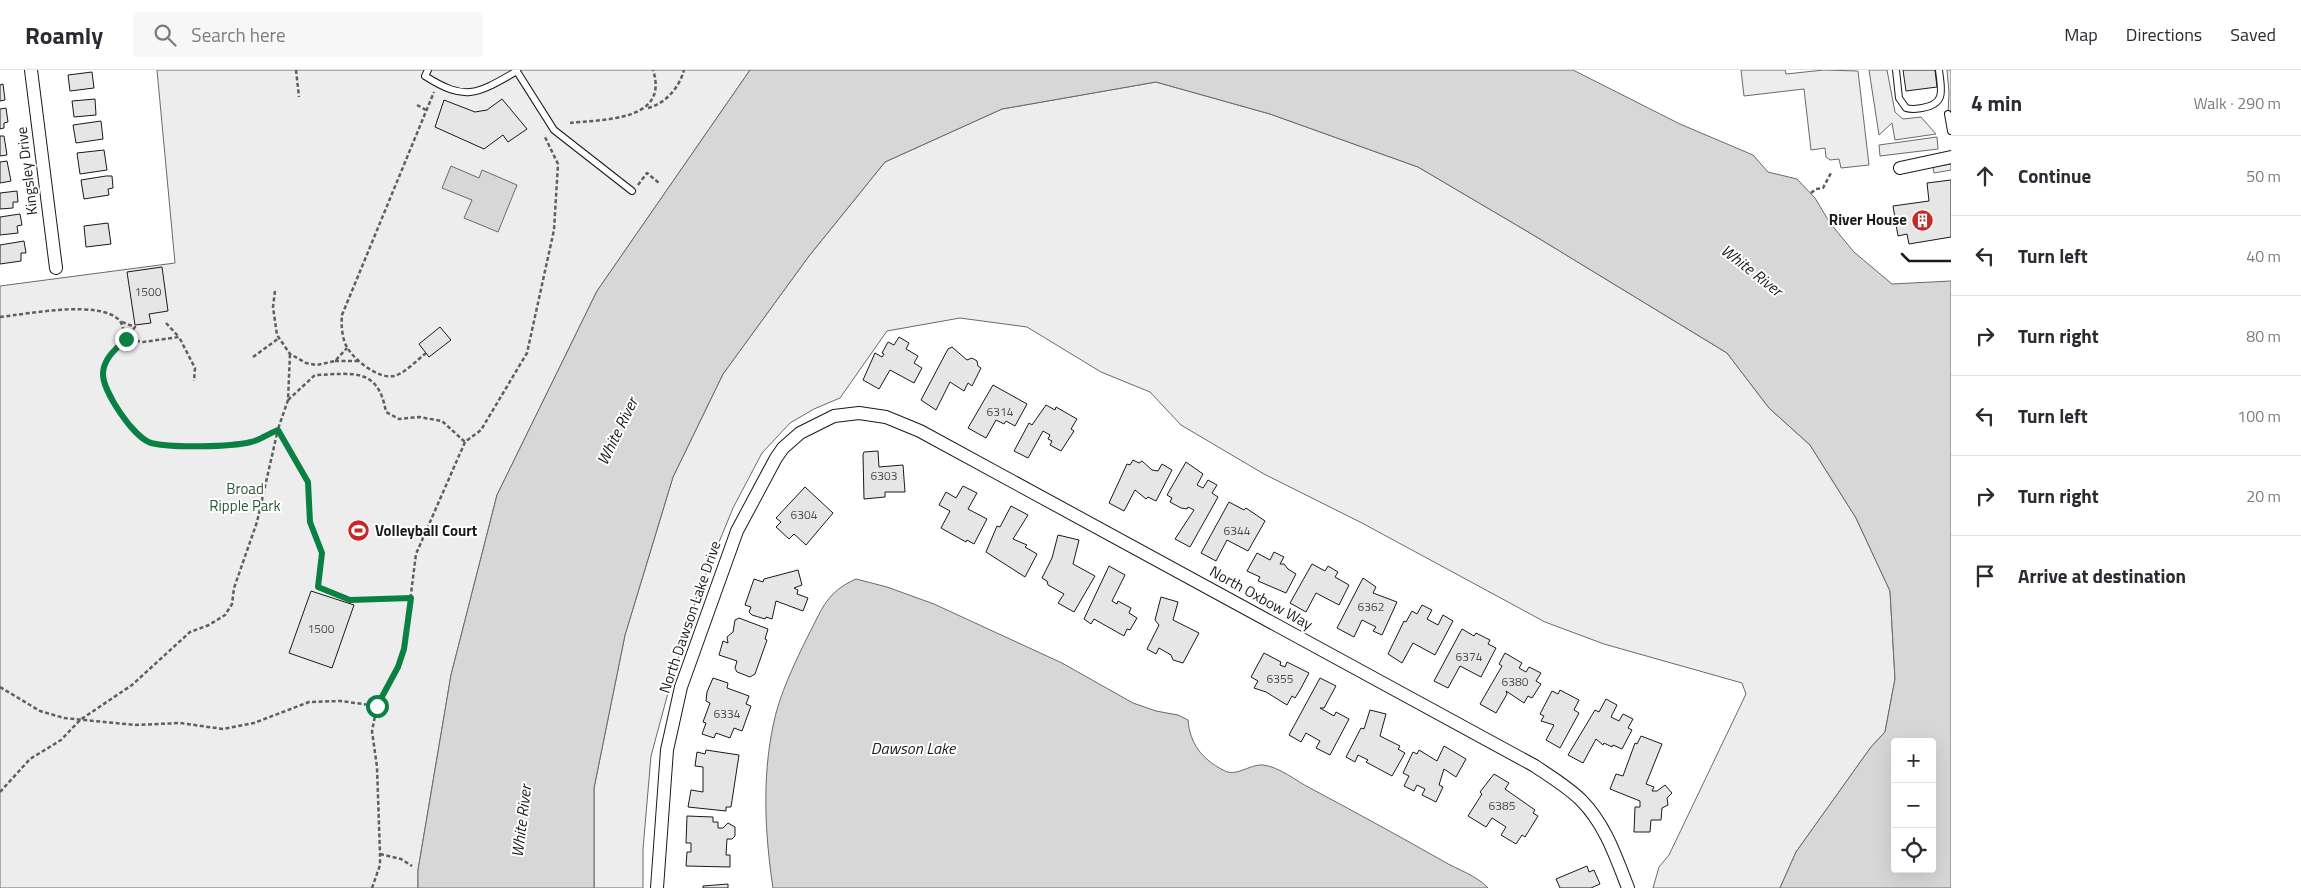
<!DOCTYPE html>
<meta charset="utf-8">
<style>
body{margin:0;font-family:"Titillium Web",sans-serif;background:#f7f7f7;color:#2b2b33}
.controls{position:absolute;right:15px;bottom:15px;display:grid;overflow:hidden;border-radius:5px;box-shadow:0 5px 20px #0002}
.controls button{width:45px;height:45px;display:grid;place-items:center;padding:0;border:0;border-bottom:1px solid #e1e1e2;background:#fff;color:#2b2b33;font:25px sans-serif}
.stop{position:absolute;width:15px;height:15px;margin:-11px;border:4px solid #0b8043;border-radius:50%;background:#fff}
.stop.end{background:#0b8043;border-color:#fff;box-shadow:0 1px 5px #0008}
.list{margin:0;padding:0;list-style:none}
h2{display:flex;justify-content:space-between;align-items:center;height:65px;margin:0;padding:0 20px;font-size:21px}
h2 small{font-size:16px;font-weight:400;color:#7c7c81}
.list li{display:grid;grid-template-columns:32px 1fr auto;gap:15px;align-items:center;box-sizing:border-box;height:80px;padding:0 20px;border-top:1px solid #e1e1e2}
.list b{display:block;font-size:19px;white-space:nowrap}
.list em{font-size:16px;font-style:normal;color:#7c7c81}
.icon{flex:none;width:28px;height:28px;fill:none;stroke:currentColor;stroke-width:2;stroke-linecap:round;stroke-linejoin:round}
.map{position:relative;flex:none;width:1951px;height:818px;overflow:hidden}
header{display:flex;align-items:center;gap:30px;box-sizing:border-box;height:70px;padding:0 25px;background:#fff;border-bottom:1px solid #e1e1e2}
header strong{font-size:24px}
nav{display:flex;gap:28px;margin-inline-start:auto;font-size:18px}
.search{width:350px;height:45px;background:#f7f7f7;display:flex;align-items:center;gap:12px;box-sizing:border-box;padding:0 18px;border-radius:5px;color:#7c7c81;font-size:19px}
main{display:flex}
aside{flex:1;background:#fff}
.map>svg:first-child{display:block}
.built{fill:#ededed;stroke:#6a6a6a}
.water{fill:#d7d7d7;stroke:#6a6a6a;fill-rule:evenodd}
.building{fill:#e6e6e6;stroke:#1a1a1a}
.lines{fill:none;stroke-linecap:round;stroke-linejoin:round}
.lane-casing{stroke:#1a1a1a;stroke-width:8}
.street-casing{stroke:#1a1a1a;stroke-width:14}
.path{stroke:#5f5f5f;stroke-width:2.5;stroke-dasharray:4 2.5;stroke-linecap:butt}
.lane{stroke:#fff;stroke-width:6}
.street{stroke:#fff;stroke-width:12}
.wall{stroke:#1a1a1a;stroke-width:2.5}
.route{stroke:#0b8043;stroke-width:6}
.labels{text-anchor:middle;stroke-width:4;stroke-linejoin:round;paint-order:stroke}
.number-label{font-size:12px;fill:#4d4d4d}
.street-label{font-size:15px;fill:#1a1a1a;stroke:#fff}
.poi-label{font-size:15px;font-weight:bold;fill:#1a1a1a;stroke:#fff;text-anchor:end}
.park-label{font-size:15px;fill:#2b5a34;stroke:#fff}
.water-label{font-size:16px;font-style:italic;fill:#1a1a1a;stroke:#fff}
</style>
<header>
<strong>Roamly</strong>
<div class="search"><svg class="icon" aria-label="search" viewBox="0 0 24 24"><circle cx="10" cy="10" r="6"/><path d="M15 15l6 6"/></svg>Search here</div>
<nav><a>Map</a><a>Directions</a><a>Saved</a></nav>
</header>
<main>
<div class="map">
<svg width="1951" height="818" viewBox="0 0 1951 818">
<rect width="100%" height="100%" fill="#fff"/>
<g class="built">
<path d="M157,0H750L597,221L497,425L451,605L418,800V818H0V216L175,193Z"/>
<path d="M1741,0H1785L1786,4L1824,0L1858,1L1869,95L1841,98L1839,89L1830,90L1826,87L1825,78L1811,80L1804,19L1744,26Z"/>
<path d="M1869,0H1887L1895,42L1903,49L1921,47L1936,64L1895,70L1892,53L1879,65Z"/>
<path d="M1947,0H1951V41L1948,44L1949,22Z"/>
<path d="M1156,12L1270,44L1418,97L1530,163L1727,283L1769,338L1810,375L1856,448L1890,521L1895,609L1885,662L1871,677L1796,782L1780,818H1653L1659,797L1669,785L1746,624L1742,613L1604,574L1545,552L1362,453L1264,404L1181,355L1150,322L1101,302L1027,257L960,248L887,261L840,328L814,339L790,353L762,383L733,438L697,526L668,623L651,686L643,779V818H594V718L625,565L673,407L723,304L809,186L885,92L1002,39Z"/>
<path d="M1937,67L1938,79L1880,86L1879,75Z"/>
<path d="M1951,94V100L1934,103L1933,97Z"/>
</g>
<g class="water">
<path d="M750,0H1573L1680,54L1753,85L1768,102L1797,109L1815,128L1830,153L1854,182L1892,214L1951,211V818H1780L1796,782L1871,677L1885,662L1895,609L1890,521L1856,448L1810,375L1769,338L1727,283L1530,163L1418,97L1270,44L1156,12L1002,39L885,92L809,186L723,304L673,407L625,565L594,718V818H418V800L451,605L497,425L597,221ZM1895,672H1932V799H1895Z"/>
<path d="M451,96L479,108L482,100L517,115L498,162L464,148L472,130L442,118Z"/>
<path d="M856,509L887,517L934,534L1062,593L1133,633L1156,641L1178,645L1188,650C1190,674 1202,689 1223,700C1236,708 1249,694 1263,695C1280,697 1296,711 1310,718C1355,742 1399,766 1443,791C1458,800 1476,805 1488,818H773C765,765 762,709 773,656C779,625 795,592 809,564C823,537 827,522 856,509Z"/>
</g>
<g class="building">
<path d="M1903,0H1935L1937,17L1906,21Z"/>
<path d="M92,2L94,18L70,21L68,5Z"/>
<path d="M3,14L5,30L0,31V15Z"/>
<path d="M95,29L96,45L74,47L72,31Z"/>
<path d="M502,29L527,59L508,72L503,65L484,79L435,57L444,30L475,42L487,40Z"/>
<path d="M6,38L8,52L4,53V58L0,59V39Z"/>
<path d="M101,51L103,69L76,73L73,55Z"/>
<path d="M0,66H4L7,85L0,86Z"/>
<path d="M104,80L107,100L80,104L77,83Z"/>
<path d="M7,91L11,111L0,113V92Z"/>
<path d="M106,106H112L113,118L108,119L109,125L84,129L81,110Z"/>
<path d="M1951,110V167L1909,174L1907,164L1898,166L1893,136L1929,131L1927,113Z"/>
<path d="M17,121L18,132H13V138L0,139V123Z"/>
<path d="M20,144L22,155L17,156L18,163L0,165V147Z"/>
<path d="M108,153L111,174L86,177L84,156Z"/>
<path d="M24,171L26,183H21V191L0,194V175Z"/>
<path d="M162,197L168,241L149,244L151,253L135,255L127,202Z"/>
<path d="M440,257L451,270L429,287L419,274Z"/>
<path d="M899,267L909,273L906,279L918,286L914,293L922,298L914,313L890,300L879,319L863,310L875,283L882,287L884,284L882,283L888,272L894,275Z"/>
<path d="M952,277L967,290L972,288L977,291L978,296L981,298L972,316L968,313L964,321L950,312L936,340L921,330L948,279Z"/>
<path d="M993,315L1027,334L1015,356L1006,351L1004,354L996,350L986,368L968,358Z"/>
<path d="M1046,335L1055,340L1056,337L1077,349L1071,359L1074,361L1061,381L1050,375L1052,371L1048,369L1050,365L1043,361L1028,388L1014,381L1029,353L1032,355Z"/>
<path d="M878,381L879,397L903,395L905,422H885V427L864,429L863,385L864,382Z"/>
<path d="M1133,390L1139,393L1142,391L1152,400L1158,401L1162,394L1172,400L1156,431L1148,427L1146,429L1135,420L1124,441L1109,433L1127,394L1130,395Z"/>
<path d="M1186,392L1203,404L1197,415L1203,418L1208,410L1217,415L1212,423L1218,427L1190,477L1175,469L1194,440L1188,437L1187,439L1181,438L1170,432L1172,428L1167,425Z"/>
<path d="M963,416L977,423L968,439L987,449L974,474L967,470L966,472L941,458L950,441L939,435L946,422L956,428Z"/>
<path d="M805,417L833,443L806,475L794,464L789,469L776,457L781,452L776,448Z"/>
<path d="M1229,432L1244,440L1246,438L1265,451L1248,481L1227,470L1216,491L1201,483Z"/>
<path d="M1011,436L1028,445L1013,469L1027,475L1025,477L1037,484L1025,507L986,482L997,456L1000,457Z"/>
<path d="M1058,465L1079,470L1073,494L1095,506L1074,542L1058,533L1064,524L1048,515L1047,511L1042,508L1052,488Z"/>
<path d="M1274,482L1284,487L1280,494H1284L1288,499L1296,504L1286,523L1258,511L1260,507L1247,501L1257,483L1270,490Z"/>
<path d="M1312,494L1325,501L1328,496L1338,502L1335,507L1349,515L1339,535L1316,523L1306,542L1290,533Z"/>
<path d="M1109,496L1125,505L1112,531L1117,534L1118,531L1131,538L1129,543L1137,548L1130,560L1127,559L1124,566L1094,549L1091,554L1084,549Z"/>
<path d="M798,500L802,515L794,518L798,520L797,524L808,528L803,541L776,531L772,549L766,547L765,549L752,545L749,542L751,537L745,535L754,509L763,512L764,509Z"/>
<path d="M1363,508L1376,517L1373,523L1397,532L1382,565L1373,561L1376,557L1362,550L1354,567L1337,558Z"/>
<path d="M311,521L354,535L332,598L289,583Z"/>
<path d="M1161,527L1178,532L1173,550L1199,563L1183,593L1173,590L1171,585L1159,578L1156,584L1147,579L1159,555L1155,550Z"/>
<path d="M1422,535L1432,540L1427,549L1438,555L1443,545L1453,551L1435,585L1413,573L1402,593L1388,584L1404,551L1406,552L1412,541L1417,544Z"/>
<path d="M739,548L768,559L765,569L767,570L755,604L750,607L737,602L735,598L737,591L719,585L723,571L728,573L727,567L733,562L735,550Z"/>
<path d="M1462,559L1474,566L1476,563L1490,570L1488,574L1496,578L1481,607L1460,596L1448,618L1434,611Z"/>
<path d="M1264,583L1281,592L1280,595L1285,597L1287,592L1309,603L1300,620L1295,628L1292,626L1287,635L1266,622L1254,618L1258,611L1251,607Z"/>
<path d="M1505,583L1522,593L1519,598L1526,602L1529,597L1541,603L1536,611L1541,614L1532,628L1528,626L1524,633L1506,621L1507,624L1496,643L1480,634L1502,596L1499,594Z"/>
<path d="M713,608L728,613L727,618L749,626L746,634L751,636L742,661L734,658L730,668L716,663L714,668L702,664L706,653L703,652L710,633L706,631L707,622Z"/>
<path d="M1320,608L1336,616L1324,638H1320L1334,646L1336,642L1349,649L1330,685L1316,678L1320,671L1306,663L1301,672L1289,665Z"/>
<path d="M1560,620L1579,630L1574,640L1579,643L1560,678L1546,670L1554,655L1541,651L1544,646L1540,644L1552,621L1558,624Z"/>
<path d="M1606,629L1617,635L1611,647L1619,651L1623,644L1633,649L1628,658L1632,660L1622,679L1613,675L1612,677L1604,673L1603,675L1596,669L1583,693L1568,685L1595,640L1599,642Z"/>
<path d="M1370,640L1386,644L1380,666L1400,676L1398,679L1405,683L1392,706L1366,692L1368,690L1358,685L1355,692L1346,687L1361,658L1364,659Z"/>
<path d="M1641,666L1662,674L1646,714L1654,717L1652,721H1657L1665,715L1672,723L1667,728L1668,735L1662,738L1661,750H1651L1650,762H1634L1635,737H1640V731L1610,719L1616,704L1623,706L1635,673L1637,674Z"/>
<path d="M1444,676L1466,689L1456,707L1444,699L1439,715L1443,717L1436,732L1422,725L1425,719L1417,715L1414,721L1404,716L1409,706L1403,703L1413,682L1417,684L1419,680L1437,691Z"/>
<path d="M706,680L739,685L731,737H726V741L688,737L691,720L703,722V697L695,696L697,682L705,684Z"/>
<path d="M1494,704L1509,713L1505,719L1535,740L1533,743L1538,746L1525,767L1522,765L1516,774L1501,765L1506,757L1492,748L1486,757L1468,746L1482,724L1480,722Z"/>
<path d="M687,746L713,747V752H718V758H723L728,753L735,757V766L732,769H727L726,785H730V797L686,796L687,782H691V773H686Z"/>
<path d="M1587,796L1589,802L1594,800L1600,814L1591,818H1560L1556,809Z"/>
<path d="M728,814V818H703V816Z"/>
</g>
<g class="lines">
<defs>
<g id="lane">
<path d="M428,0L425,6C466,32 477,24 517,1"/>
<path d="M516,0L554,60L632,121"/>
<path d="M1896,0L1899,28L1906,38C1912,40 1916,39 1922,38C1947,34 1941,19 1939,0"/>
<path d="M1948,44L1951,61"/>
</g>
<g id="street">
<path d="M31,0L56,198"/>
<path d="M1900,98L1951,87"/>
<path d="M657,818L667,680L681,617L737,461L776,388L783,378L800,363L834,346L859,343L886,347L920,361L1535,696C1551,707 1568,717 1581,730C1605,754 1616,787 1628,818"/>
</g>
</defs>
<use href="#lane" class="lane-casing"/>
<use href="#street" class="street-casing"/>
<g class="path">
<path d="M296,0L299,27"/>
<path d="M417,35L426,40"/>
<path d="M648,38C666,33 679,18 684,0"/>
<path d="M570,53C602,49 670,52 653,0"/>
<path d="M638,115L647,103L659,113"/>
<path d="M1811,123L1816,119L1823,118L1831,103"/>
<path d="M275,221L273,237L277,265L290,284L306,293L317,295L335,291L347,278"/>
<path d="M0,247C28,244 101,229 120,251C123,255 124,264 126,269C116,279 104,288 103,303C102,321 134,368 152,373C172,378 229,377 251,372C260,370 270,363 278,359L288,330L290,284"/>
<path d="M122,252L135,257L126,269L143,272L179,267L195,298L194,311"/>
<path d="M166,253L179,267"/>
<path d="M426,283C416,291 405,303 394,306C378,309 356,291 348,279C342,270 341,255 342,245L434,22"/>
<path d="M253,287L279,268"/>
<path d="M335,291H359"/>
<path d="M288,330L315,305C352,304 378,296 386,342L399,349L419,347L442,351L465,372"/>
<path d="M279,361L308,412L310,451L322,483L318,517L350,530L411,527"/>
<path d="M0,617L40,641L64,648L135,655L180,653L223,659L254,653L309,632L341,631L377,636"/>
<path d="M0,722L30,689L61,670L80,650L132,615L190,562L209,555L225,545L232,534L234,518L257,452L278,359"/>
<path d="M380,784L401,789L412,796"/>
<path d="M372,818L380,795V784L377,697L372,661L377,636L398,597L404,579L416,484L465,372L481,360L527,283L554,160L558,94L544,65"/>
</g>
<use href="#lane" class="lane"/>
<use href="#street" class="street"/>
<path class="wall" d="M1902,184L1909,191H1951"/>
</g>
<g class="lines">
<path class="route" d="M126,269C116,279 104,288 103,303C102,321 134,368 151,373C172,378 230,377 251,372C260,370 270,363 278,360L308,412L310,452L322,483L318,517L350,530L411,528L404,579L398,597L377,636"/>
</g>
<defs>
<symbol id="building-disc" viewBox="-11 -11 22 22"><circle r="9.5" fill="#c62828" stroke="#fff"/><path d="M-4-6H4V6H1V3H-1V6H-4ZM-2.5-4.3h1.7v1.8h-1.7ZM.8-4.3h1.7v1.8H.8ZM-2.5-1h1.7V.8h-1.7ZM.8-1h1.7V.8H.8Z" fill="#fff"/></symbol>
<symbol id="stadium-disc" viewBox="-11 -11 22 22"><circle r="9.5" fill="#c62828" stroke="#fff"/><path d="M0-5a6.5 5 0 1 0 0 10a6.5 5 0 1 0 0-10ZM-3.5-1.8h7v3.6h-7Z" fill="#fff"/></symbol>
</defs>
<g fill-rule="evenodd">
<use href="#building-disc" x="1910" y="138" width="25" height="25"/>
<use href="#stadium-disc" x="346" y="448" width="25" height="25"/>
</g>
<g class="labels">
<g class="number-label">
<text x="148" y="226">1500</text>
<text x="1000" y="346">6314</text>
<text x="884" y="410">6303</text>
<text x="804" y="449">6304</text>
<text x="1237" y="465">6344</text>
<text x="1371" y="541">6362</text>
<text x="321" y="563">1500</text>
<text x="1469" y="591">6374</text>
<text x="1280" y="613">6355</text>
<text x="1515" y="616">6380</text>
<text x="727" y="648">6334</text>
<text x="1502" y="740">6385</text>
</g>
<g class="street-label">
<text transform="translate(27 101) rotate(-97)" y="5">Kingsley Drive</text>
<text transform="translate(1261 528) rotate(29)" y="5">North Oxbow Way</text>
<text transform="translate(690 547) rotate(-71)" y="5">North Dawson Lake Drive</text>
</g>
<g class="poi-label">
<text x="1907" y="155">River House</text>
<text x="375" y="466" text-anchor="start">Volleyball Court</text>
</g>
<g class="park-label">
<text x="245" y="424">Broad<tspan x="245" dy="17">Ripple Park</tspan></text>
</g>
<g class="water-label">
<text transform="translate(1752 200) rotate(38)" y="6">White River</text>
<text transform="translate(617 361) rotate(-64)" y="6">White River</text>
<text x="913" y="684">Dawson Lake</text>
<text transform="translate(521 751) rotate(-83)" y="6">White River</text>
</g>
</g>
</svg>
<div class="controls">
<button>+</button>
<button>−</button>
<button><svg class="icon" aria-label="locate" viewBox="0 0 24 24"><circle cx="12" cy="12" r="6"/><path d="M12 2v4M12 18v4M2 12h4M18 12h4"/></svg></button>
</div>
<div class="stop" style="left:377px;top:636px"></div>
<div class="stop end" style="left:126px;top:269px"></div>
</div>
<aside>
<h2>4 min<small>Walk · 290 m</small></h2>
<ul class="list">
<li><svg class="icon" aria-label="ahead" viewBox="0 0 24 24"><path d="M12 20V5M6 11l6-6 6 6"/></svg><div><b>Continue</b></div><em>50 m</em></li>
<li><svg class="icon" aria-label="left" viewBox="0 0 24 24"><path d="M17 20v-9H6M10 6l-5 5 5 5"/></svg><div><b>Turn left</b></div><em>40 m</em></li>
<li><svg class="icon" aria-label="right" viewBox="0 0 24 24"><path d="M7 20v-9h11M14 6l5 5-5 5"/></svg><div><b>Turn right</b></div><em>80 m</em></li>
<li><svg class="icon" aria-label="left" viewBox="0 0 24 24"><path d="M17 20v-9H6M10 6l-5 5 5 5"/></svg><div><b>Turn left</b></div><em>100 m</em></li>
<li><svg class="icon" aria-label="right" viewBox="0 0 24 24"><path d="M7 20v-9h11M14 6l5 5-5 5"/></svg><div><b>Turn right</b></div><em>20 m</em></li>
<li><svg class="icon" aria-label="arrive" viewBox="0 0 24 24"><path d="M6 21V4h12l-3 4 3 4H6"/></svg><div><b>Arrive at destination</b></div></li>
</ul>
</aside>
</main>
